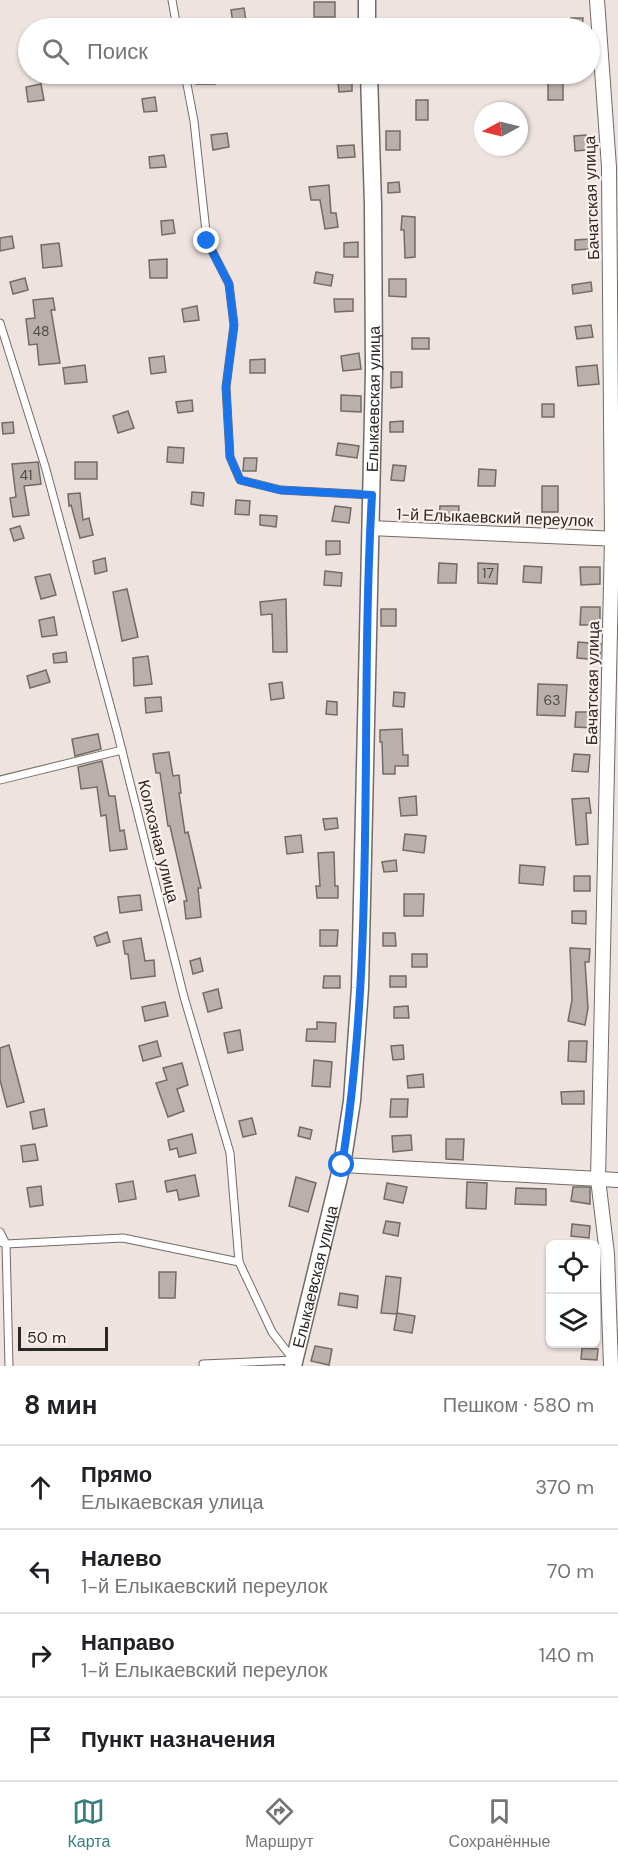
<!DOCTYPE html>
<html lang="ru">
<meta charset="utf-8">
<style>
body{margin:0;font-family:"DM Sans",sans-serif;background:#f6f6f6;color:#202124}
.controls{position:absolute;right:18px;bottom:18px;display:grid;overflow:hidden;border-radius:9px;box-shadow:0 2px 4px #0004}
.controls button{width:54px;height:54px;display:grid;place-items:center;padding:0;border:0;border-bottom:2px solid #e0e0e0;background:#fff;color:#202124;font:30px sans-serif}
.compass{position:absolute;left:474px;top:102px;width:54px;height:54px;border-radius:50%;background:#fff;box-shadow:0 2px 4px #0004;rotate:263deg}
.scale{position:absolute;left:18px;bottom:15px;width:90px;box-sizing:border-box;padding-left:6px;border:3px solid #2b2726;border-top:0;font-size:16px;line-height:21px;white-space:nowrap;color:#2b2726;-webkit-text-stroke:4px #fbf0ec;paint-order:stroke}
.stop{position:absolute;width:18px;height:18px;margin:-14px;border:4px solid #1a73e8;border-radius:50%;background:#fff}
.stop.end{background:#1a73e8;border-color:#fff;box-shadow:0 2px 6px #0008}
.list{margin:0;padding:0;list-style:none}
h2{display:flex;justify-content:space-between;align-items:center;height:78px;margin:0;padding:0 24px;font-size:26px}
h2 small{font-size:20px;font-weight:400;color:#757577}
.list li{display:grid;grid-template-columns:39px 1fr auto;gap:18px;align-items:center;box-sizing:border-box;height:84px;padding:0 24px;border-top:2px solid #e0e0e0}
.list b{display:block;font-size:22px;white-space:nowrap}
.list p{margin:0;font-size:20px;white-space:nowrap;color:#757577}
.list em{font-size:20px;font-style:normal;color:#757577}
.icon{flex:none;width:33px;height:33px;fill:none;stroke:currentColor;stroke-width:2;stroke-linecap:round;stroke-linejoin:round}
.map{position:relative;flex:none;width:618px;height:1366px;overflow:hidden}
.search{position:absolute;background:#fff;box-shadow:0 2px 4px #0004;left:18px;right:18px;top:18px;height:66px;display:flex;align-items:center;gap:15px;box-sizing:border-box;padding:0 21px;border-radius:33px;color:#757577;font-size:22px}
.sheet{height:414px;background:#fff}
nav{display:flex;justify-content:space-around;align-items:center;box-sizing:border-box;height:84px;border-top:2px solid #e0e0e0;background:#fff;font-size:16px;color:#757577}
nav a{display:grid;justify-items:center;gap:3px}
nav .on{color:#37807f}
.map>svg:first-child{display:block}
.building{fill:#b9afab;stroke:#746b67;stroke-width:1.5}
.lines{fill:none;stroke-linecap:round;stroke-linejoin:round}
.service-casing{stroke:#736a66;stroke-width:9}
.minor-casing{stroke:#736a66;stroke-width:16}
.tertiary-casing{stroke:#736a66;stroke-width:19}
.service{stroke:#fff;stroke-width:7}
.minor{stroke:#fff;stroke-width:14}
.tertiary{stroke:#fff;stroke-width:16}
.route{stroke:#1a73e8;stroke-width:8}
.labels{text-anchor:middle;stroke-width:4.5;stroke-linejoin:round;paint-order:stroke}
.number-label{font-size:14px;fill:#4e4947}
.street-label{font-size:16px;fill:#2b2726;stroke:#fbf0ec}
</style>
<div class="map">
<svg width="618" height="1366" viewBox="0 0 618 1366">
<rect width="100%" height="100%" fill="#eee3df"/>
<g class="building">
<rect x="314" y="2" width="21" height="15"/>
<path d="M244,8L246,21L233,23L231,10Z"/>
<path d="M571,18H583L582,28H571Z"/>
<rect x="196" y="74" width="19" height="10"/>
<rect x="548" y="75" width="15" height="25"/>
<path d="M352,81V91L339,92L338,82Z"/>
<path d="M41,84L44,100L28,102L26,87Z"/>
<path d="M155,97L157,111L144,112L142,99Z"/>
<rect x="416" y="100" width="12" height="20"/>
<rect x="386" y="131" width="14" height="19"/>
<path d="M227,133L229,147L213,150L211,135Z"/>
<path d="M586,135L587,150L575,151L574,136Z"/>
<path d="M354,145L355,157L338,158L337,146Z"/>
<path d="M164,155L166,167L150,168L149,157Z"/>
<path d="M399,182L400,192L388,193V183Z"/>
<path d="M329,185L331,213H336L338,227L325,229L320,200H311L309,187Z"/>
<path d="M402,216L415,217V257L405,258L404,230H401Z"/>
<path d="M173,220L175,233L162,235L161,221Z"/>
<path d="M12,236L14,248L0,251V238Z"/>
<path d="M590,239L591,249L575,250V240Z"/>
<path d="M358,242V257H344V243Z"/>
<path d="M59,243L62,266L43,268L41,245Z"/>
<path d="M167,259V278H150L149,260Z"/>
<path d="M316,272L333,275L331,286L314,283Z"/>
<path d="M25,278L28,290L13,294L10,282Z"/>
<path d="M389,279H406V297L389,296Z"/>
<path d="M591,282L592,291L573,294L572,285Z"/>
<path d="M53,298L55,310H51L60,363L39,365L37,344L29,345L26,319L35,318L33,300Z"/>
<path d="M334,299H353V311L335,312Z"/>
<path d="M197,306L199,320L184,322L182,309Z"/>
<path d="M591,325L593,337L577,339L575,327Z"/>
<rect x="412" y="338" width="17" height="11"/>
<path d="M359,353L361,369L343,371L341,356Z"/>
<path d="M164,356L166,372L151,374L149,358Z"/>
<path d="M265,359V373H250V360Z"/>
<path d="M85,365L87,382L65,384L63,368Z"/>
<path d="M597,365L599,384L578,386L576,367Z"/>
<path d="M391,372H402V387L391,388Z"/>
<path d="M341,395L361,396V412L341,411Z"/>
<path d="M192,400L193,411L178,413L176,402Z"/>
<rect x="542" y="404" width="12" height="13"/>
<path d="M128,411L134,428L118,433L113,416Z"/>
<path d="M403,421V432H390V422Z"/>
<path d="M13,422L14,433L3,434L2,423Z"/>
<path d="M338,443L359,446L357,458L336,455Z"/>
<path d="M168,447L184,448L183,463L167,462Z"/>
<path d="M244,458H257L256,471H243Z"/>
<path d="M38,462L41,484L24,486L29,515L13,517L10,498L16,497L12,464Z"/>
<rect x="75" y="462" width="22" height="17"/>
<path d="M393,465L406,466L404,481L391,480Z"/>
<path d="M479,469L496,470L495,486H478Z"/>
<rect x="542" y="486" width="16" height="26"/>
<path d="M192,492L204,493L203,506L191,504Z"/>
<path d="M80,493L83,520L89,518L93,535L80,538L71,505L69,506L68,494Z"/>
<path d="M236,500L250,501L249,515L235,514Z"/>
<path d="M335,506L351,508L349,523L332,521Z"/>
<path d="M440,506H459L458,523L439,522Z"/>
<path d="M260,515L277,516L276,527L260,525Z"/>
<path d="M20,526L24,538L14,541L10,529Z"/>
<path d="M326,541H340V554L326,555Z"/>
<path d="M105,558L107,571L95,574L93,561Z"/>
<path d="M439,563L457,564L456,583H438Z"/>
<path d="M478,563L498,564L497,584L478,583Z"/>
<path d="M524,566L542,567L541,583L523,582Z"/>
<path d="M580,567H600V584L581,585Z"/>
<path d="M325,571L342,573L341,586L324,585Z"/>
<path d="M50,574L56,595L41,599L35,577Z"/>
<path d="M127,589L138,637L122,641L113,592Z"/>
<path d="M286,599L287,652H273L272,614L261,615L260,602Z"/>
<path d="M581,607H600V625H580Z"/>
<rect x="381" y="609" width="15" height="17"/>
<path d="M54,617L57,635L42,637L39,620Z"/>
<path d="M578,642L601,644L600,660L577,658Z"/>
<path d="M66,652L67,662L54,663L53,654Z"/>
<path d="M148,656L152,684L134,686L133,658Z"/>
<path d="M46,670L50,682L30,688L27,676Z"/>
<path d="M282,682L284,698L271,700L269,684Z"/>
<path d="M538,684L567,685L565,716L537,715Z"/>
<path d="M394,692L405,693L404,707L393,706Z"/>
<path d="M161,697L162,711L146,713L145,698Z"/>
<path d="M327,701L337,702V715L326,714Z"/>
<path d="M576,712H594L593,728L575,727Z"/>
<path d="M402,729L403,755H408V766H395V774H383L382,742H380V730Z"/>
<path d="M98,734L101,749L75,756L72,739Z"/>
<path d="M169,752L173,776L179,775L181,793H179L185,833L188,832L201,888H198L201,917L186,919L184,901H187L170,826H168L160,773H156L153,754Z"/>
<path d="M574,754L590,755L588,772L572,771Z"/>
<path d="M102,761L109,796H115L120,831L124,830L127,849L110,851L106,815L101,816L97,787L81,789L78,767Z"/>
<path d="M416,796L417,815L401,816L399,798Z"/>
<path d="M589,798L591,813H586L588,844L576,845L572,799Z"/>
<path d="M337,818L338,828L325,830L323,819Z"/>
<path d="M405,834L426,836L424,853L403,850Z"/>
<path d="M301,835L303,852L287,854L285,837Z"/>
<path d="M334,852L335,886H338V898H317L316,886H320L318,853Z"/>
<path d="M396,860L397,871L384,872L382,862Z"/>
<path d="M520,865L545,867L543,885L519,883Z"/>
<rect x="574" y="876" width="16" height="15"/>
<path d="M404,894H424L423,916H404Z"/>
<path d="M140,895L142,910L120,913L118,897Z"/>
<path d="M572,911H586V924L572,923Z"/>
<path d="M320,930H338L337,946H320Z"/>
<path d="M107,932L110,942L97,946L94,937Z"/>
<path d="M383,933H395L396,946H383Z"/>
<path d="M141,938L145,961L154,960L155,976L131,979L128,954H125L123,941Z"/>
<path d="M570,948L590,949L589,962H585L588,1008L585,1025L568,1021L572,1000Z"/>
<rect x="412" y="954" width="15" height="13"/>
<path d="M200,958L203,971L193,974L190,961Z"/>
<path d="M324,976H340V988H323Z"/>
<rect x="390" y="976" width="16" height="11"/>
<path d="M218,989L222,1008L208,1012L203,993Z"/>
<path d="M165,1002L168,1016L145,1021L142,1007Z"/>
<path d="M408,1006L409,1018H394V1007Z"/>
<path d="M317,1022L336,1023L335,1042L306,1041L307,1029H317Z"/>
<path d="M240,1030L243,1050L228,1053L224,1033Z"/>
<path d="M157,1041L161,1056L143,1061L139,1046Z"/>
<path d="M569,1041H587L586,1062L568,1061Z"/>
<path d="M9,1045L24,1102L7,1107L0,1080V1048Z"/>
<path d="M403,1045L404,1059L393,1060L391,1046Z"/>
<path d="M314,1060L332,1062L330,1087L312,1086Z"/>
<path d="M182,1063L188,1085L177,1089L184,1111L168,1117L156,1083L167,1080L163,1068Z"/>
<path d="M423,1074L424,1087L408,1088L407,1076Z"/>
<path d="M584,1091V1104H562L561,1092Z"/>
<path d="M391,1099H408L407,1117H390Z"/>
<path d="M44,1109L47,1126L33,1129L30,1112Z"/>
<path d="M252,1118L256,1134L243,1137L239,1121Z"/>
<path d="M300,1127L312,1130L310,1139L298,1136Z"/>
<path d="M192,1134L196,1153L179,1157L177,1148L170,1150L168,1140Z"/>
<path d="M411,1135L412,1150L393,1152L392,1136Z"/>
<path d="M446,1139H464L463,1160L446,1159Z"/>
<path d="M35,1144L38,1160L23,1162L21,1146Z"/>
<path d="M195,1175L199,1196L179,1200L177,1190L167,1192L165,1181Z"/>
<path d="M296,1177L316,1183L308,1212L289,1206Z"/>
<path d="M133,1181L136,1199L119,1202L116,1184Z"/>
<path d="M467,1182L487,1183L486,1209L466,1208Z"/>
<path d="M387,1183L407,1187L403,1203L384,1199Z"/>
<path d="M41,1186L43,1205L30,1207L27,1188Z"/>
<path d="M573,1187H590V1204L571,1201Z"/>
<path d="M516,1188L546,1189V1205L515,1204Z"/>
<path d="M386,1221L400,1223L398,1236L383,1233Z"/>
<path d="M572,1224L590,1226L589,1238L571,1236Z"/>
<path d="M159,1272H176L175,1298H159Z"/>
<path d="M386,1276L401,1278L397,1314L381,1313Z"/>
<path d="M340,1293L358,1296L357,1308L338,1305Z"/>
<path d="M397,1313L415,1316L412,1333L394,1330Z"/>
<path d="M315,1346L332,1349L329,1365L311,1361Z"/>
<path d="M582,1348L598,1349L597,1360L581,1359Z"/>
</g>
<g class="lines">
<defs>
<g id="service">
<path d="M172,0L177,28"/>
<path d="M185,74L194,121L207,241L229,284L234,325L226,387L230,457L240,480L281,490L372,495"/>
<path d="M0,323L45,466L117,731L184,997L230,1153L239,1262L272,1332L292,1358"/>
<path d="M0,780L122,750"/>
<path d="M0,1232L6,1244L9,1366"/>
<path d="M0,1242L6,1244L123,1238L239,1262"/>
<path d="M203,1366V1364L294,1360"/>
</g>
<g id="minor">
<path d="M597,0L609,167L612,539L598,1179L607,1254L611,1366"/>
<path d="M370,528L618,539"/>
<path d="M342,1165L618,1180"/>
</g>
<g id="tertiary">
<path d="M367,0V28"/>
<path id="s1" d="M293,1366L342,1165L352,1101L360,988L374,371L373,205L369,74"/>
</g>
</defs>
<use href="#service" class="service-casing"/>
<use href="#minor" class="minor-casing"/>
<use href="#tertiary" class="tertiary-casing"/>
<use href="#service" class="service"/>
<use href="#minor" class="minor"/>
<use href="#tertiary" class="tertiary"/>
</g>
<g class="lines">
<path class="route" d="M207,241L229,284L234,326L226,387L230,457L240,480L280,490L372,495C359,717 377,945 342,1165"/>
</g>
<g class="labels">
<g class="number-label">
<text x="41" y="336">48</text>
<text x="26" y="480">41</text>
<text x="488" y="578">17</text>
<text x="552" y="705">63</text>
</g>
<g class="street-label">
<text transform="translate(591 198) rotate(-92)" y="6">Бачатская улица</text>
<text dy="6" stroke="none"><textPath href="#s1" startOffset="974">Елыкаевская улица</textPath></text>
<text transform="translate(495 517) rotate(2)" y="6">1-й Елыкаевский переулок</text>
<text transform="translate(592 683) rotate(-89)" y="6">Бачатская улица</text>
<text transform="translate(159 841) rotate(76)" y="6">Колхозная улица</text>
<text dy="6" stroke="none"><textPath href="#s1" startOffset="92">Елыкаевская улица</textPath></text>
</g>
</g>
</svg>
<div class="controls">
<button><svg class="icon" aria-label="locate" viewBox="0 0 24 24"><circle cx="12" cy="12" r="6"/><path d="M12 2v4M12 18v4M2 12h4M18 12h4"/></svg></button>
<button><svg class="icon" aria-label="layers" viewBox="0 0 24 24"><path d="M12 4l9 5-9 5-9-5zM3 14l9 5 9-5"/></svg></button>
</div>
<svg class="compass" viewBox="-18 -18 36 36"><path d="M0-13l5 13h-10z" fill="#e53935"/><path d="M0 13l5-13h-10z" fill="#757577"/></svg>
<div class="scale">50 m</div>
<div class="stop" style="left:342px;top:1165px"></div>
<div class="stop end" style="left:207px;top:241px"></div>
<div class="search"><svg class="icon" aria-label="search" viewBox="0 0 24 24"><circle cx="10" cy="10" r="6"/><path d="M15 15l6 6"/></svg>Поиск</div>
</div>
<section class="sheet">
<h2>8 мин<small>Пешком · 580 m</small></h2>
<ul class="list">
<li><svg class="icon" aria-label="ahead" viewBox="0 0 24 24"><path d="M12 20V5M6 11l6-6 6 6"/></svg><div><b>Прямо</b><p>Елыкаевская улица</p></div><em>370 m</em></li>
<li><svg class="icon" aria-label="left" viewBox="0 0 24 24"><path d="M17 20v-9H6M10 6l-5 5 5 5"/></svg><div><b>Налево</b><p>1-й Елыкаевский переулок</p></div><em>70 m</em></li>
<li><svg class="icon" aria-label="right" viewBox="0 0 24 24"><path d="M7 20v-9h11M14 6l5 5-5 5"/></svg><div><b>Направо</b><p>1-й Елыкаевский переулок</p></div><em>140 m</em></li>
<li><svg class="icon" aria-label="arrive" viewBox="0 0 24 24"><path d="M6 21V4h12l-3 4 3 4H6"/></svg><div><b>Пункт назначения</b></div></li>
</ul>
</section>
<nav>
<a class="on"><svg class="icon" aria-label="map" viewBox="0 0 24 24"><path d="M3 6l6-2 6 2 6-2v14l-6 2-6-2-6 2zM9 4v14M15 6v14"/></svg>Карта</a>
<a><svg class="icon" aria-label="directions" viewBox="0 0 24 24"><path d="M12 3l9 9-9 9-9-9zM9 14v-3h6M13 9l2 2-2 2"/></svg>Маршрут</a>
<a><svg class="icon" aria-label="saved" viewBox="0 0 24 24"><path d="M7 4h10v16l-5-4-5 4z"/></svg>Сохранённые</a>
</nav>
